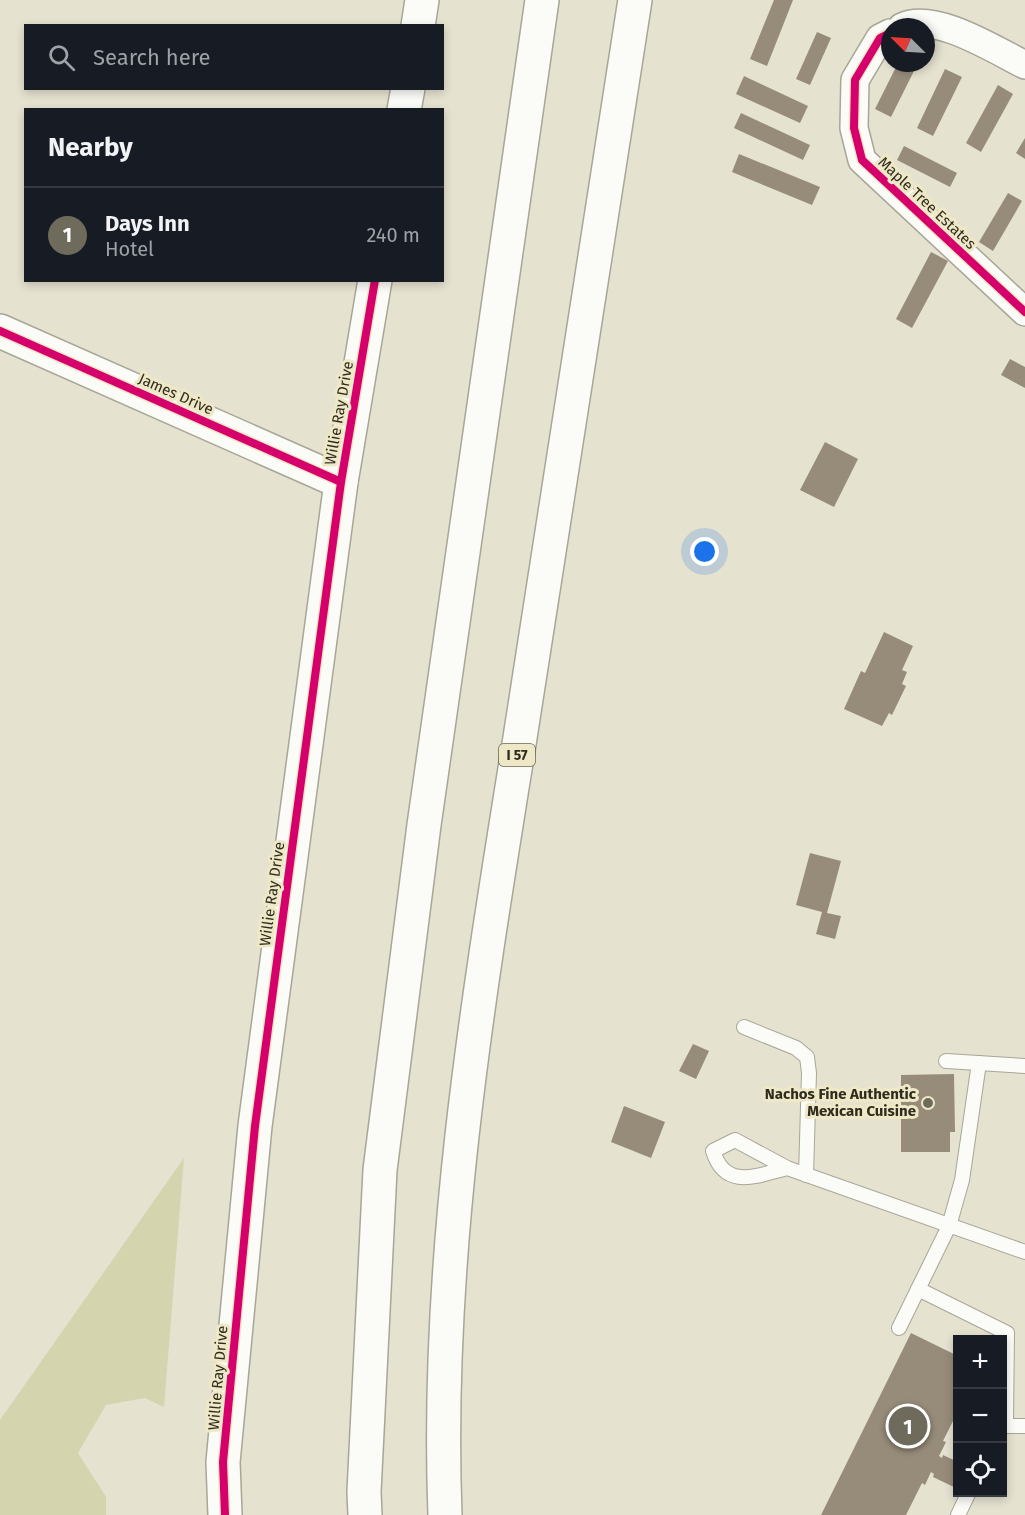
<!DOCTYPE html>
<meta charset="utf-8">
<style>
body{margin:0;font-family:"Fira Sans",sans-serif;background:#242831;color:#f1f3f6}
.controls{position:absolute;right:18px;bottom:18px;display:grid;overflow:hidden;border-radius:0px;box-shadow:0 3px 9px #0003}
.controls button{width:54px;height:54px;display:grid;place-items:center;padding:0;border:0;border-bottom:2px solid #363941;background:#171b24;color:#f1f3f6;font:30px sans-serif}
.compass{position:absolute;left:881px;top:18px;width:54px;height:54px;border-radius:50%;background:#171b24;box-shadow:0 3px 9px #0003;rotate:294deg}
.you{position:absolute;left:705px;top:552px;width:21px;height:21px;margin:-15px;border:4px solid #fff;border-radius:50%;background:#1a73e8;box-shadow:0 0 0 9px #1a73e833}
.badge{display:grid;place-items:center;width:39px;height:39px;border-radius:50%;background:#6e6b5d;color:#fff;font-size:20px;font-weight:700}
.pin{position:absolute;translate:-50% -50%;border:3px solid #fff;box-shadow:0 2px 6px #0006}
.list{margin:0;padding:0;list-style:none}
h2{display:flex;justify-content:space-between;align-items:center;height:78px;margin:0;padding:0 24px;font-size:26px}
h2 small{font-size:20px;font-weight:400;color:#9ea1a6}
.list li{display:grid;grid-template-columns:39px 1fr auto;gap:18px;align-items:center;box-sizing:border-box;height:96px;padding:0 24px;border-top:2px solid #363941}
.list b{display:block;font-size:22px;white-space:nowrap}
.list p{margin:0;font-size:20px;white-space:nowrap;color:#9ea1a6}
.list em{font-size:20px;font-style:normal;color:#9ea1a6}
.icon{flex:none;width:33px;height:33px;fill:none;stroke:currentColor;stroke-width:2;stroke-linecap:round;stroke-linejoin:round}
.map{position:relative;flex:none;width:1025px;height:1515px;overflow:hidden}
.search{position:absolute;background:#171b24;box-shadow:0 3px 9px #0003;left:24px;top:24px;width:420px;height:66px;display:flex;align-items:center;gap:15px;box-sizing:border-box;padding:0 21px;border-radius:0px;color:#9ea1a6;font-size:22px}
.panel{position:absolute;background:#171b24;box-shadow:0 3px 9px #0003;left:24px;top:108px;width:420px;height:174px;border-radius:0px}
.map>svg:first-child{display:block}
.green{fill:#d4d5ae}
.building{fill:#978c7a}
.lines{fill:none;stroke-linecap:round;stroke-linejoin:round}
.service-casing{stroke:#a8a697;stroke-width:16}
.minor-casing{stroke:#a8a697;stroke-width:30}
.tertiary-casing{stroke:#a8a697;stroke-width:36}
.motorway-casing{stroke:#a8a697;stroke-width:36}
.service{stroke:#fbfbf8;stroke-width:14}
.minor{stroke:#fbfbf8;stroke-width:27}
.tertiary{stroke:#fbfbf8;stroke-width:33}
.motorway{stroke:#fbfbf8;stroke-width:33}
.cycleway-casing{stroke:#efe8c7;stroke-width:11}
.cycleway{stroke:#d6006c;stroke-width:8}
.poi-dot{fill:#6e6b5d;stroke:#efe8c7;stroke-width:2}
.labels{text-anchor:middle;stroke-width:6;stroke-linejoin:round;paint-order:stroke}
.shield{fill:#efe8c7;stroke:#686451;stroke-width:1.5}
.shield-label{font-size:14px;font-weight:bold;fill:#2e2b1f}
.street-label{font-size:15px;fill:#2e2b1f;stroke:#efe8c7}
.poi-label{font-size:15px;font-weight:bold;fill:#2e2b1f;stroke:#efe8c7;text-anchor:end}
</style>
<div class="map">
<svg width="1025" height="1515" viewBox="0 0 1025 1515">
<rect width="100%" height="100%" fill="#e6e2d0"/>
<path class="green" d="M184,1158L164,1407L145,1398L106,1405L78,1453L106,1497V1515H0V1420Z"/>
<g class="building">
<path d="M774,0H793L767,66L750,59Z"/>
<path d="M817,32L831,38L810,85L796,79Z"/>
<path d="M898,63H918L891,117L875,109Z"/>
<path d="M945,69L962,77L933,136L917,128Z"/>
<path d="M744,76L808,106L800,123L736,94Z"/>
<path d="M998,85L1013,94L981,152L966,143Z"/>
<path d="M741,113L810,145L803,160L734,128Z"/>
<path d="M1025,138V159L1016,153Z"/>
<path d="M904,146L957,173L950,187L897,160Z"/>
<path d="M739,154L820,187L812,205L732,172Z"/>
<path d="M1008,193L1022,201L993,251L979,242Z"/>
<path d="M931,252L948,261L912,328L896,319Z"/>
<path d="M1010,359L1025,367V388L1001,375Z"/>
<path d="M825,442L858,459L834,507L800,490Z"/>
<path d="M884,632L913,646L902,670L907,672L902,684L906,686L892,715L889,713L882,726L844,709L861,671L865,673Z"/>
<path d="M810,853L841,861L827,913L841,916L835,939L816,934L822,912L796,905Z"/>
<path d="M693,1044L709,1051L696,1079L679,1071Z"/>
<path d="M954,1074L955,1132H950V1152H901V1075Z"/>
<path d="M624,1106L665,1122L651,1158L611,1142Z"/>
<path d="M911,1333L958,1356V1411L943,1441L946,1442L939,1456L942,1458L943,1455L958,1462V1489L933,1477L934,1474L931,1472L925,1485L922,1483L906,1515H821Z"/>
</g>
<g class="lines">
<defs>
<g id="service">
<path d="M744,1027L796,1048L807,1057L809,1073L806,1175"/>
<path d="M946,1061L1025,1066"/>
<path d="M787,1168C756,1176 725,1190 713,1151L735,1140L787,1168L1025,1252"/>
<path d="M918,1289L1007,1333L1006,1418L1002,1426"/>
<path d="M899,1328L949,1226L962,1180L979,1063"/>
<path d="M1002,1426H1025"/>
<path d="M958,1515L969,1492"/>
</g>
<g id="minor">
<path d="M902,27C934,11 995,50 1025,65"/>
<path d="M890,33L880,38L855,80L854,128L862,160L1025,312"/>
</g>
<g id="tertiary">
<path d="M418,26L422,0"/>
<path d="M404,110L408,88"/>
<path d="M0,331L341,482"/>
<path d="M225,1515L223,1462L255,1126L341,482L375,280"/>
</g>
<g id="motorway">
<path d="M365,1515L364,1492L380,1170L424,825L542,0"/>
<path d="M445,1515C435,1256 478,999 519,744C558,496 596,248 635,0"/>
</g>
</defs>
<use href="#service" class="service-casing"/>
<use href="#minor" class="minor-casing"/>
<use href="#tertiary" class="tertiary-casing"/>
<use href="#motorway" class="motorway-casing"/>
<use href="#service" class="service"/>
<use href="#minor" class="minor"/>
<use href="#tertiary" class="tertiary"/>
<use href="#motorway" class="motorway"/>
<defs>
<g id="cycleway">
<path d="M890,33L880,38L855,80L854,128L862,160L1025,312"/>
<path d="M0,331L341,482"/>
<path d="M225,1515L223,1462L255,1126L341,482L375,280"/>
</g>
</defs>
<use href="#cycleway" class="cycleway-casing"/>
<use href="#cycleway" class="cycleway"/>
</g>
<circle class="poi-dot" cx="928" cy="1103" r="6"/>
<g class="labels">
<rect class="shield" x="499" y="744" width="36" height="22" rx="4.5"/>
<g class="shield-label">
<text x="517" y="760">I 57</text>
</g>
<g class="street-label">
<text transform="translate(927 203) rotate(43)" y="5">Maple Tree Estates</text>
<text transform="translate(176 394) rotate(24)" y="5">James Drive</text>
<text transform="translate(339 413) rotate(-80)" y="5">Willie Ray Drive</text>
<text transform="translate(272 894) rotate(-82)" y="5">Willie Ray Drive</text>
<text transform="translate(218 1378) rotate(-85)" y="5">Willie Ray Drive</text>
</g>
<g class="poi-label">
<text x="916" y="1099">Nachos Fine Authentic<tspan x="916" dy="17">Mexican Cuisine</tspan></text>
</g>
</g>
</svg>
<div class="controls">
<button>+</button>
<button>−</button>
<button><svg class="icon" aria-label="locate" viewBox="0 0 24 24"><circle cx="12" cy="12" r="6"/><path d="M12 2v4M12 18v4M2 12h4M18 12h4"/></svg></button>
</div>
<svg class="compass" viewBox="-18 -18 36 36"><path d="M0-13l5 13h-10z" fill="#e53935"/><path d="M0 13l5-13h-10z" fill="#9ea1a6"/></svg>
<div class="you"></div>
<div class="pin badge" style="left:908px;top:1426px">1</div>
<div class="search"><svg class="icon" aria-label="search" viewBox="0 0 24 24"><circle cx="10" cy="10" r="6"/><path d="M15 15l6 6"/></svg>Search here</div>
<section class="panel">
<h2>Nearby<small></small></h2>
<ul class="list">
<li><span class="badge">1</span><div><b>Days Inn</b><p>Hotel</p></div><em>240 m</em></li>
</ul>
</section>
</div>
